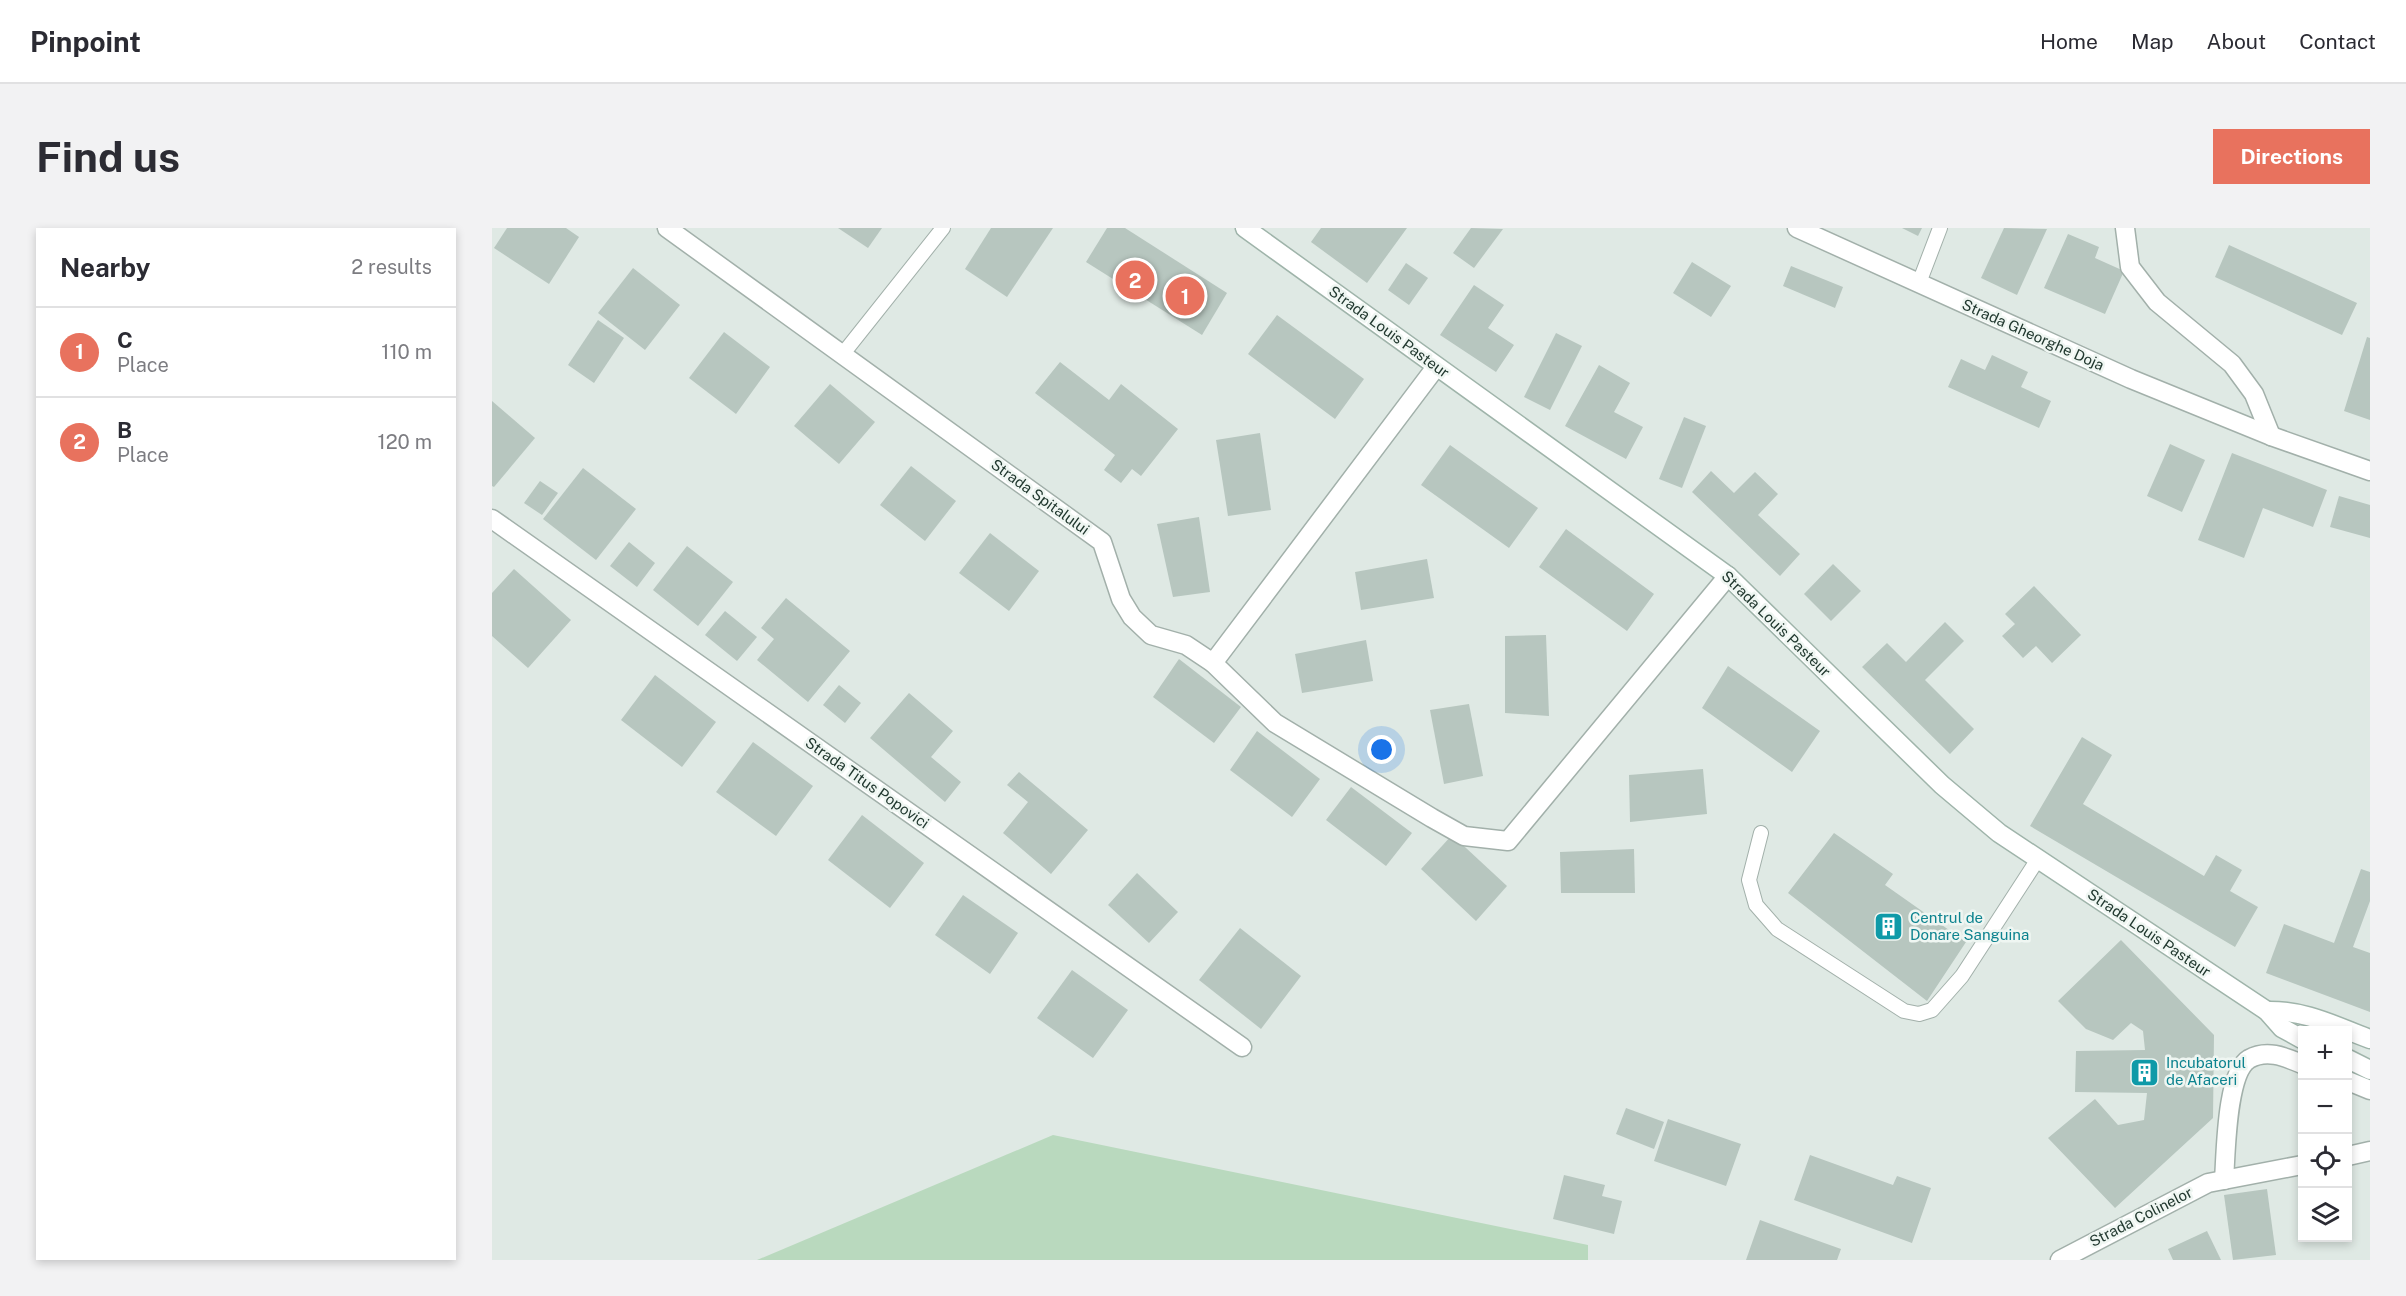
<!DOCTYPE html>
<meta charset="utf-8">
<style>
body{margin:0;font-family:"Public Sans",sans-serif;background:#f2f2f3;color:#2b2b33}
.controls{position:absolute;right:18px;bottom:18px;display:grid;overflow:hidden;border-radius:0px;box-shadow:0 3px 9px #0003}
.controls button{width:54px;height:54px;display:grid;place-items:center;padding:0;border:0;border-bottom:2px solid #e1e1e2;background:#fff;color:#2b2b33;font:30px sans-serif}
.you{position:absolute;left:890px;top:522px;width:21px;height:21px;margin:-15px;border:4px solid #fff;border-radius:50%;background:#1a73e8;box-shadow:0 0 0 9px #1a73e833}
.badge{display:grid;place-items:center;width:39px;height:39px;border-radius:50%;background:#e8725e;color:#fff;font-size:20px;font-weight:700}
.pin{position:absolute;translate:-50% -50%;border:3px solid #fff;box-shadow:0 2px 6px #0006}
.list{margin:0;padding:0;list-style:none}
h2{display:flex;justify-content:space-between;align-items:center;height:78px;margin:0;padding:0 24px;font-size:26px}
h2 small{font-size:20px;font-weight:400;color:#7c7c81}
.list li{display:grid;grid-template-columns:39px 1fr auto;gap:18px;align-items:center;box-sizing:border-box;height:90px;padding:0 24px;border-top:2px solid #e1e1e2}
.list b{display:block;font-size:22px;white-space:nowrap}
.list p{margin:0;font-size:20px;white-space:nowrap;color:#7c7c81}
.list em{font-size:20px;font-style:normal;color:#7c7c81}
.icon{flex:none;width:33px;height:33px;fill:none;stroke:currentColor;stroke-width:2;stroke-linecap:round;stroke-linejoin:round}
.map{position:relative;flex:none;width:1878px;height:1032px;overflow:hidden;border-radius:0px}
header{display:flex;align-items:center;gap:36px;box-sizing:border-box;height:84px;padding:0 30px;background:#fff;border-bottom:2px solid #e1e1e2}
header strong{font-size:28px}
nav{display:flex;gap:33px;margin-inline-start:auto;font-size:21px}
.intro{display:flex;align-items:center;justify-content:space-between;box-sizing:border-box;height:144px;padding:0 36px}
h1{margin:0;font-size:42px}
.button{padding:15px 27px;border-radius:0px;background:#e8725e;color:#fff;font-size:21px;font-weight:700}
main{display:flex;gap:36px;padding:0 36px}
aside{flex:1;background:#fff;border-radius:0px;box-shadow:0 3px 9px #0003}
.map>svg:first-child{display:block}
.green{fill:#b9d9be}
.building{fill:#b7c6bf}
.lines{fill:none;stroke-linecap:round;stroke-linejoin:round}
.service-casing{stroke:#a2b0aa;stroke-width:16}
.minor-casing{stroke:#a2b0aa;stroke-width:21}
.secondary-casing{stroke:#9fb4aa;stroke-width:21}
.service{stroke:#fff;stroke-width:14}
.minor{stroke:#fff;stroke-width:18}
.secondary{stroke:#fff;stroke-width:18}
.labels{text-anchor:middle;stroke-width:5;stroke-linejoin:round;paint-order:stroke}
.street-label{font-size:15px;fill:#21382f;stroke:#eff6f2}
.culture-label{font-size:15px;fill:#0d838f;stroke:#eff6f2;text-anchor:start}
</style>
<header>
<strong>Pinpoint</strong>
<nav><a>Home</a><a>Map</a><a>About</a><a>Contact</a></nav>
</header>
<div class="intro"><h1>Find us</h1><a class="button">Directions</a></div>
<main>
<aside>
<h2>Nearby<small>2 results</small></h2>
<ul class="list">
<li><span class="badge">1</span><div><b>C</b><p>Place</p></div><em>110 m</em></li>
<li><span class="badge">2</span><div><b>B</b><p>Place</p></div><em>120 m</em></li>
</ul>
</aside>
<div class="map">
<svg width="1878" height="1032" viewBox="0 0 1878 1032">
<rect width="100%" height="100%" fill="#dfe9e4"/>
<path class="green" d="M561,907L1096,1017V1032H265Z"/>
<g class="building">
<path d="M15,0H74L87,9L57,56L2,20Z"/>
<path d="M346,0H390L376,20Z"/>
<path d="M499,0H561L515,69L473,41Z"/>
<path d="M615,0H633L735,65L710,107L594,34Z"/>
<path d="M829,0H915L875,55L819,14Z"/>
<path d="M979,0L1011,1L982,40L961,25Z"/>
<path d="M1410,0H1430L1426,8Z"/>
<path d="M1512,0L1555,1L1525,67L1489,50Z"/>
<path d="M1576,6L1607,19L1603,30L1632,43L1613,86L1552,60Z"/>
<path d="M1737,17L1865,75L1850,107L1723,49Z"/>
<path d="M1200,34L1239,58L1219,89L1181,65Z"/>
<path d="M914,35L936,50L917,77L896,62Z"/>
<path d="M1299,38L1351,59L1343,80L1291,58Z"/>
<path d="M141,40L188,77L153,122L106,85Z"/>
<path d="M982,57L1012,77L996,100L1022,117L1004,144L948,107Z"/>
<path d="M785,87L872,151L843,191L756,126Z"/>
<path d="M106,92L132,110L102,155L76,137Z"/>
<path d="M232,104L278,139L244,186L197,150Z"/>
<path d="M1064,105L1090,118L1058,182L1032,169Z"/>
<path d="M1875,109L1878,110V192L1852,183Z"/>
<path d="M1500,127L1536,144L1529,159L1559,173L1547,200L1456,159L1469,131L1493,142Z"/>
<path d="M568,134L617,172L629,156L686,201L649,248L640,241L629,255L612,242L623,227L543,165Z"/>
<path d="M1107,137L1138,155L1122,184L1151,199L1134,231L1073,198Z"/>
<path d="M338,156L383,194L347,236L302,198Z"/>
<path d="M0,173L43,210L2,259L0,258Z"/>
<path d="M1192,189L1214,198L1190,260L1167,251Z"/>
<path d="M768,205L779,282L736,288L724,212Z"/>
<path d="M1678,216L1713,232L1690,284L1655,268Z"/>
<path d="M958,217L1046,280L1017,320L929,257Z"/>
<path d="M1740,225L1835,262L1821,299L1771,280L1752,330L1706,312Z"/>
<path d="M419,238L464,273L433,313L388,277Z"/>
<path d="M91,240L144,281L104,332L51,291Z"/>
<path d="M1219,243L1242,265L1263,244L1286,266L1266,287L1308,326L1288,348L1200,264Z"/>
<path d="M48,253L66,265L50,287L32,275Z"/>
<path d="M1847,268L1878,277V310L1838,299Z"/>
<path d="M707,289L718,364L681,369L665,296Z"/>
<path d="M1074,301L1162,366L1135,403L1047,339Z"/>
<path d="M498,305L547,343L517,383L467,345Z"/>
<path d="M137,314L163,335L145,359L118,338Z"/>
<path d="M195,318L241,354L206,398L161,362Z"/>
<path d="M935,331L942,370L869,382L863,344Z"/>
<path d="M1341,336L1369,363L1339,393L1312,366Z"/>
<path d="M22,341L79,392L36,440L0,408V365Z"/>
<path d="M1542,358L1589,407L1560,435L1544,418L1531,430L1510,408L1523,396L1513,386Z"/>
<path d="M294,370L358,423L316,474L265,432L282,411L269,400Z"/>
<path d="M233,383L265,409L245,433L213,407Z"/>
<path d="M1453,394L1472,413L1433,452L1482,501L1458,526L1370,439L1395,415L1414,434Z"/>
<path d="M1054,407L1057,488L1013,485V408Z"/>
<path d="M874,412L881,453L810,465L803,426Z"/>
<path d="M687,431L749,479L722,515L661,469Z"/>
<path d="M1236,438L1328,503L1300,544L1210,480Z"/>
<path d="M163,447L224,494L190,539L129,492Z"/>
<path d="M347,457L369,475L353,495L331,477Z"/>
<path d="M417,465L461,503L439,529L469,554L453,574L378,510Z"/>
<path d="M977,476L991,548L952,556L938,482Z"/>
<path d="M765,503L828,551L800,589L738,542Z"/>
<path d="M1590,509L1620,527L1591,576L1712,648L1724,627L1750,642L1738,663L1766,679L1743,719L1538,598Z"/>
<path d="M261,514L321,558L284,608L224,564Z"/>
<path d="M1211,541L1215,586L1138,594L1137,547Z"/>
<path d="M527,544L596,602L559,646L511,605L536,574L515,557Z"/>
<path d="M859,559L920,605L894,638L834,592Z"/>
<path d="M370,587L432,635L398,680L336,632Z"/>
<path d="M1342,605L1401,646L1393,657L1474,714L1435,773L1296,665Z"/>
<path d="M960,607L1015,658L984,693L929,641Z"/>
<path d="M1142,621L1143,665H1069L1068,624Z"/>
<path d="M1869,641L1878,644V673L1861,719L1878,725V784L1774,745L1792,696L1842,715Z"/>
<path d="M645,645L686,684L657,715L616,677Z"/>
<path d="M471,667L526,705L498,746L443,707Z"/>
<path d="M748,700L809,748L769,801L707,752Z"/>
<path d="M1629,712L1722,807L1721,890L1623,980L1556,910L1603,871L1626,897L1652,892L1655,865L1583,864L1584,823L1653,822L1651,803L1639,795L1621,812L1594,801L1566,773Z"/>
<path d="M580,742L636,782L601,830L545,790Z"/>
<path d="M1134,880L1172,894L1162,921L1124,906Z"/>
<path d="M1176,891L1249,916L1234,958L1162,933Z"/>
<path d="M1318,927L1401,957L1405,948L1439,960L1420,1015L1302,972Z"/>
<path d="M1072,947L1113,957L1110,968L1130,973L1122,1006L1061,991Z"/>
<path d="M1775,961L1784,1027L1741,1032L1732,967Z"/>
<path d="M1268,992L1349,1021L1345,1032H1254Z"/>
<path d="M1715,1003L1729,1032H1681L1676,1021Z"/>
</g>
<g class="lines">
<defs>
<g id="service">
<path d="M1427,55L1448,0"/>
<path d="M350,127L451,0"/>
<path d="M1269,605L1257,652L1264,677L1285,701L1412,783L1427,786L1440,782L1470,748L1546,631"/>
</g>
<g id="minor">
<path d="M175,0L610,314L629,371L640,389L659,407L694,417L721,435L783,495L940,590L972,608L1016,613L1236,348"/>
<path d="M1305,0L1639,151L1779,208L1878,243"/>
<path d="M1633,0L1638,39L1665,74L1740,136L1762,166L1779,208"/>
<path d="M0,291L750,819"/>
<path d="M721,435L944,139"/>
<path d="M1856,853L1878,862"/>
<path d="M1856,928L1878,923"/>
<path d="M1732,952C1734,926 1734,845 1757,831C1775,821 1793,829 1810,836"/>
<path d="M1568,1032L1716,955L1810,937"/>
</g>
<g id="secondary">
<path d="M753,0L1236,348L1450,557L1507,605L1775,783L1790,800L1810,811"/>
<path d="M1775,783C1813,782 1843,798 1878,811"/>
<path d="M1856,831L1878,842"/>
</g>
</defs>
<use href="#service" class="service-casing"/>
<use href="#minor" class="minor-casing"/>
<use href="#secondary" class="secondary-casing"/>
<use href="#service" class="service"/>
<use href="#minor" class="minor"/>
<use href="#secondary" class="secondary"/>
</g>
<defs>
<symbol id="building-square" viewBox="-11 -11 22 22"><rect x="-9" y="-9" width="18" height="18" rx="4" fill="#0f9aa8" stroke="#eff6f2"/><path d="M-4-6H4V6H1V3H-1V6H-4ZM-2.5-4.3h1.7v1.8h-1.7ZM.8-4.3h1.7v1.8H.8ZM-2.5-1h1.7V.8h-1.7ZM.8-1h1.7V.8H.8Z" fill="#fff"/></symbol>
</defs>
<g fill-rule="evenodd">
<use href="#building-square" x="1380" y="682" width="33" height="33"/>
<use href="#building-square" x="1636" y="828" width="33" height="33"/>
</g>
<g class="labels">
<g class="street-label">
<text transform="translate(897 104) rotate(36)" y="5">Strada Louis Pasteur</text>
<text transform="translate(1541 107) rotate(24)" y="5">Strada Gheorghe Doja</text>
<text transform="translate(548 269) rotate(36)" y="5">Strada Spitalului</text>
<text transform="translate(1284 396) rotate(44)" y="5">Strada Louis Pasteur</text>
<text transform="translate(375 555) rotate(35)" y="5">Strada Titus Popovici</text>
<text transform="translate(1657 705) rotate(34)" y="5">Strada Louis Pasteur</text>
<text transform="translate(1649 989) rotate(-27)" y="5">Strada Colinelor</text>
</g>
<g class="culture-label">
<text x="1418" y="695">Centrul de<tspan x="1418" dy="17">Donare Sanguina</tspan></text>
<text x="1674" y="840">Incubatorul<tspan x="1674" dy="17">de Afaceri</tspan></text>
</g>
</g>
</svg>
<div class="controls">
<button>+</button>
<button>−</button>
<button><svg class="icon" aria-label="locate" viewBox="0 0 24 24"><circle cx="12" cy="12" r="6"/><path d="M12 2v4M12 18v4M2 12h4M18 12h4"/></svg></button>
<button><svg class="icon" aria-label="layers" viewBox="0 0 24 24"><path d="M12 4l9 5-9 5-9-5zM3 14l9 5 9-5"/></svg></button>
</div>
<div class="you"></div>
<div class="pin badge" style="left:693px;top:68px">1</div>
<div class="pin badge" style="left:643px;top:52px">2</div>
</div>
</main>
